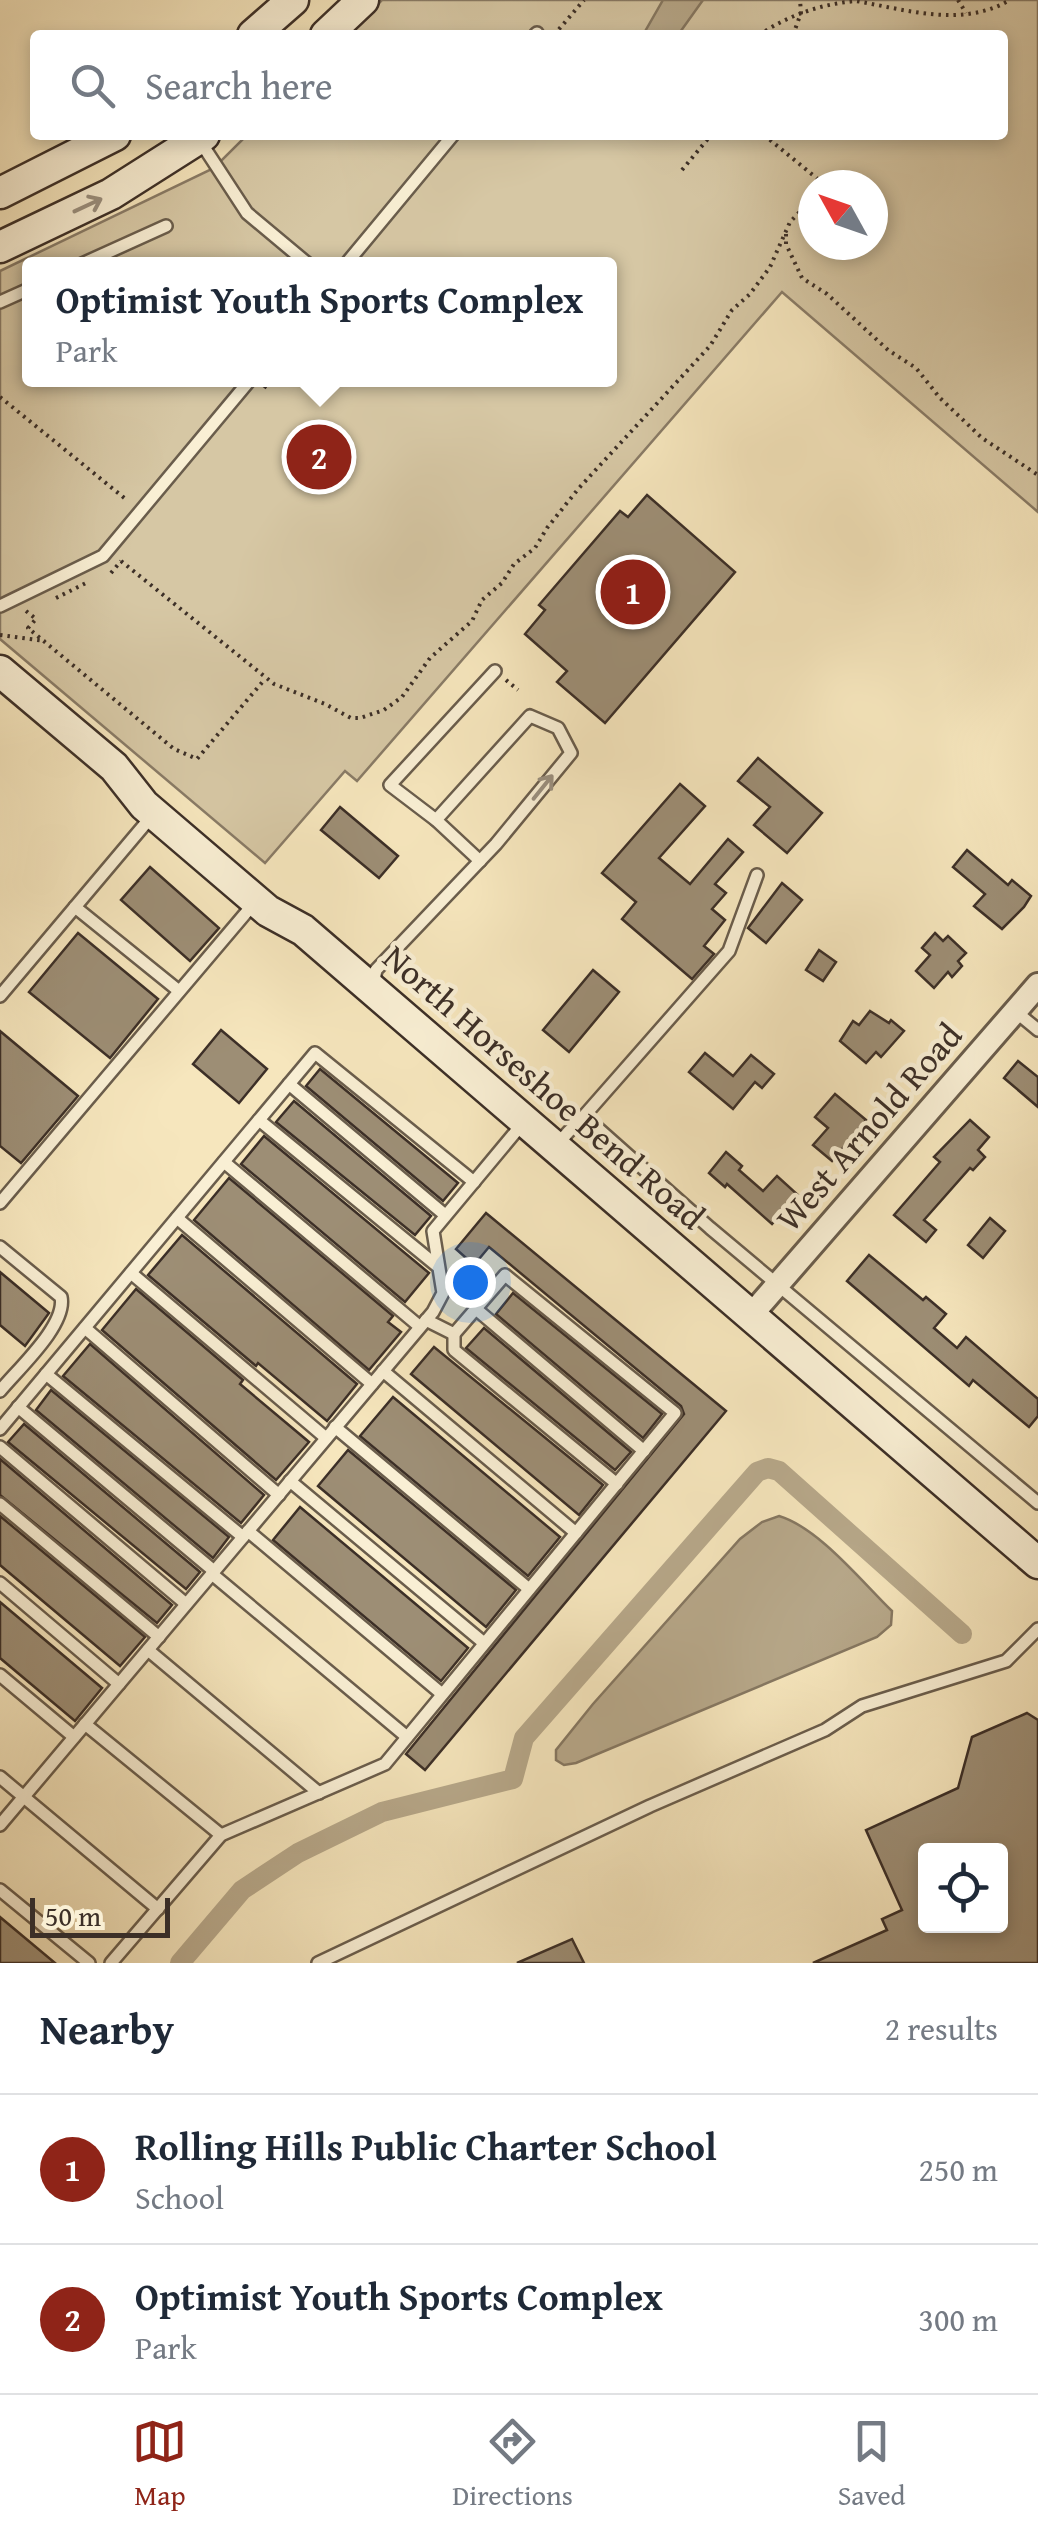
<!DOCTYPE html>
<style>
body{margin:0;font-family:"Gentium Book Plus",serif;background:#f2f2f3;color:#1f2937}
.controls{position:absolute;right:30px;bottom:30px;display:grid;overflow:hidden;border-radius:10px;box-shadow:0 5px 15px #0003}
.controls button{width:90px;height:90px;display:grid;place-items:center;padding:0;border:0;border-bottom:2px solid #e0e1e3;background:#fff;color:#1f2937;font:50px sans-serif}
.compass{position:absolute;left:798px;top:170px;width:90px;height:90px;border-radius:50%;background:#fff;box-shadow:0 5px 15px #0003;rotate:310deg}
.scale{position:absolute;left:30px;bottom:25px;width:140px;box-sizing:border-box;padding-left:10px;border:5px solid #3c2f27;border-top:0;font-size:28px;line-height:35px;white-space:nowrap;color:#3c2f27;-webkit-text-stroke:8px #f9efd4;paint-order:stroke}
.you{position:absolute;left:470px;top:1282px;width:35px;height:35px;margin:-25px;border:8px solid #fff;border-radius:50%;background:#1a73e8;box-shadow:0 0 0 15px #1a73e833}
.badge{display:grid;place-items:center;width:65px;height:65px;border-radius:50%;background:#8f2418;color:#fff;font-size:32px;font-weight:700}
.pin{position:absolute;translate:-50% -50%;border:5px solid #fff;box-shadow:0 2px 10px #0006}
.popup{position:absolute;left:22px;top:257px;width:595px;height:130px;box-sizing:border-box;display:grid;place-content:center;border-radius:10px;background:#fff;filter:drop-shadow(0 2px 8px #0005);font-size:32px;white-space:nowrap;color:#747a83}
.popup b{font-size:38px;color:#1f2937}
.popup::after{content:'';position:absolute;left:50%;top:100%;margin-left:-20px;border:20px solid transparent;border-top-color:#fff}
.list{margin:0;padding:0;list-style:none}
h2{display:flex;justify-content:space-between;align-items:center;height:130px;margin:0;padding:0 40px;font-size:42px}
h2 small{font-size:32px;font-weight:400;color:#747a83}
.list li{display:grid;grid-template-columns:65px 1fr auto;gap:30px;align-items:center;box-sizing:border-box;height:150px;padding:0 40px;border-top:2px solid #e0e1e3}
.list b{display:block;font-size:38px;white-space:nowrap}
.list p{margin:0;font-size:32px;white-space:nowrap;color:#747a83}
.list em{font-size:32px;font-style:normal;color:#747a83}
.icon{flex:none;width:55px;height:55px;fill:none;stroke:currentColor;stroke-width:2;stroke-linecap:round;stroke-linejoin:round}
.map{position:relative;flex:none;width:1038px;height:1963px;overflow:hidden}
.search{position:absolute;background:#fff;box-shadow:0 5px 15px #0003;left:30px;right:30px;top:30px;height:110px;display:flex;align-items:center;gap:25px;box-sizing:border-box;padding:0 35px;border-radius:10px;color:#747a83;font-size:38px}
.sheet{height:430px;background:#fff}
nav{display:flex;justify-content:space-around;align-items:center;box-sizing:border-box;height:140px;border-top:2px solid #e0e1e3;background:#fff;font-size:28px;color:#747a83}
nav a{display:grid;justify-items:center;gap:5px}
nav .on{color:#8f2418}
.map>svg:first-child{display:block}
.green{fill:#d6c7a4;stroke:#897b66;stroke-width:2.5;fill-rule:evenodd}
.water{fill:#b7a88a;stroke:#867862;stroke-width:2.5}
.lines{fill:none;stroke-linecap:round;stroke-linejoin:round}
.canal{stroke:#b7a88a;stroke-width:20}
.building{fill:#9d8e75;stroke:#3c2f27;stroke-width:2.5;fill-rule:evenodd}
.lane-casing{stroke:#6a5d4c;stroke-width:16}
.street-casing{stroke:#6a5d4c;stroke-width:28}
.secondary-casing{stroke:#3c2f27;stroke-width:35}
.path{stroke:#3c2f27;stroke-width:4;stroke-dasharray:2.5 5;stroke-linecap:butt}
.lane{stroke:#f9efd4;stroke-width:11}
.street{stroke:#f9efd4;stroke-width:22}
.secondary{stroke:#f9efd4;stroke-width:30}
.oneway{stroke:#9a8f7e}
.labels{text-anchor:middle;stroke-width:9;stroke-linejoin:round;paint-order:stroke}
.street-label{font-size:35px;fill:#3c2f27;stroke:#f9efd4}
</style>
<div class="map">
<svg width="1038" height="1963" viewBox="0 0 1038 1963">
<rect width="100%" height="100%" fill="#f6e6bd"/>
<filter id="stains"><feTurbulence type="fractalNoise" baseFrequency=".002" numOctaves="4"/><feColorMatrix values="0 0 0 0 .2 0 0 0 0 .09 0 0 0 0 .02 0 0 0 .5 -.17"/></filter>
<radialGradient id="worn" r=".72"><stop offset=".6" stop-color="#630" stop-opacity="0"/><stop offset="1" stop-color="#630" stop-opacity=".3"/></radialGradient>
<path class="green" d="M382,0H1038V512L782,292L357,781L345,771L265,863L0,639V271L214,168L247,135H1003V35H347ZM813,185H873V245H813ZM29,264H609V380H29Z"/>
<g class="water">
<path d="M663,0H703L678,35H643Z"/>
<path d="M779,1516C819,1528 862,1582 892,1611L891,1625L877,1637L576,1763L564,1765L556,1760V1750L593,1704L740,1539L762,1522Z"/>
</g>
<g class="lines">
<path class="canal" d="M180,1963L242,1890L298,1853L382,1812L513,1779L524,1738L757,1472L768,1468L779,1471L962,1634"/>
</g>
<g class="building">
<path d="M647,495L735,572L605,723L557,682L567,671L525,634L545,610L539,605L620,511L628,517Z"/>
<path d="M758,758L822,813L787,853L754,825L770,807L738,781Z"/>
<path d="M680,784L705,806L659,858L690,884L728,839L743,852L715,884L726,893L712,909L725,920L704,946L714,954L692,979L622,919L636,902L602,873Z"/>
<path d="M340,807L398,856L379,878L321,830Z"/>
<path d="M967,850L1008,885L1012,880L1031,896L1024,907L1002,929L974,906L985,894L953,867Z"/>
<path d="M150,867L219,928L190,961L121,900Z"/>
<path d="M782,883L802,900L766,943L748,928Z"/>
<path d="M78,933L158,999L110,1058L29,992Z"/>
<path d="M935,933L943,941L948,936L966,953L958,961L962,966L952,977L948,972L934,988L916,971L930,955L922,948Z"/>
<path d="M819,950L836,962L823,981L806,970Z"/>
<path d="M593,970L619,992L569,1052L543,1030Z"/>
<path d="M870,1011L889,1023L891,1020L904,1031L881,1057L876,1052L866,1063L840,1041L853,1021L859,1025Z"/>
<path d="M221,1030L267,1069L239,1103L193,1064Z"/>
<path d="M0,1031L78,1096L21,1163L0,1146Z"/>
<path d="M705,1053L733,1076L751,1055L774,1074L762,1088L755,1082L733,1109L689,1072Z"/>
<path d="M1018,1061L1038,1077V1107L1004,1078Z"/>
<path d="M320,1069L458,1183L443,1201L306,1086Z"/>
<path d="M835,1094L866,1120L832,1161L813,1145L828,1128L815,1117Z"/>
<path d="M294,1101L431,1216L415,1235L276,1122Z"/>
<path d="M970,1120L989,1137L978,1150L985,1157L973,1170L970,1168L924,1220L936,1230L926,1242L894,1215L940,1162L934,1157Z"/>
<path d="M264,1136L429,1273L405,1302L241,1164Z"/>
<path d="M726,1152L742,1166L739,1170L763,1191L777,1176L798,1195L772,1224L727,1184L725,1187L709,1173Z"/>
<path d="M229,1178L393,1316L388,1322L401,1332L369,1370L194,1220Z"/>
<path d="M486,1213L726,1411L425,1770L406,1754L684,1414L681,1406L489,1247L474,1265L456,1249Z"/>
<path d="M990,1218L1005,1231L983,1258L968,1245Z"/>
<path d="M182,1235L357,1384L327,1421L258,1363L256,1366L148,1275Z"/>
<path d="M869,1255L923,1300L926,1297L946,1314L934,1328L957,1348L966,1337L1038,1399V1416L1029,1427L973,1380L969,1386L847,1281Z"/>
<path d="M0,1272L49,1313L25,1346L0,1325Z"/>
<path d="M136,1289L243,1380L240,1384L309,1442L276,1480L102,1330Z"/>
<path d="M513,1293L662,1414L643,1438L496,1314Z"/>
<path d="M484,1328L631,1452L615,1470L466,1348Z"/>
<path d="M90,1344L264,1495L241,1523L63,1376Z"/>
<path d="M434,1347L603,1485L579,1515L411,1374Z"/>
<path d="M51,1390L229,1537L213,1558L36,1410Z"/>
<path d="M393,1397L560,1537L528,1576L360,1436Z"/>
<path d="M24,1424L200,1572L186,1589L8,1442Z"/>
<path d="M348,1450L516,1590L486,1627L318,1486Z"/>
<path d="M0,1459L172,1605L157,1623L0,1495Z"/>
<path d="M300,1507L468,1648L441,1681L273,1540Z"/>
<path d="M0,1516L145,1637L120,1666L0,1565Z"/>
<path d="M0,1602L102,1688L75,1721L0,1658Z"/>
<path d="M1027,1713L1038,1720V1963H813L887,1930L882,1919L902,1910L866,1830L958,1788L972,1737ZM926,1850H1000V1926H926Z"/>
<path d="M0,1917L55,1963H0Z"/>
<path d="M572,1939L584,1963H517Z"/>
</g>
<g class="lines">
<defs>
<g id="lane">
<path d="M535,35L537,33"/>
<path d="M200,141L247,213L308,264"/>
<path d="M82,264L166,226"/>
<path d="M346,264L453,135"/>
<path d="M0,302L29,289"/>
<path d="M0,606L103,556L250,380"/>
<path d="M480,861L436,820L390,785L495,671"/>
<path d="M75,907L179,991"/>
<path d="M373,985L376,970L496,844L571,753L558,728L530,716L436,820"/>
<path d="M0,996L151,817"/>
<path d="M1015,1011L1038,1030"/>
<path d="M289,1084L445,1215"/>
<path d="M259,1120L436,1265"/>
<path d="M577,1124L729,951L757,875"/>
<path d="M556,1147C566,1135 576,1117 593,1124L710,1228L1038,1503"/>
<path d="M224,1162L419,1326"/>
<path d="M0,1203L256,901"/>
<path d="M177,1218L372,1384"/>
<path d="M0,1247L61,1297C67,1325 18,1369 0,1391"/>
<path d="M131,1273L326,1438"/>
<path d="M476,1309L644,1451"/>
<path d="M85,1328L279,1495"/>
<path d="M454,1334V1350L617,1484"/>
<path d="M383,1371L576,1533"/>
<path d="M46,1374L243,1537"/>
<path d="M18,1407L214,1571"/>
<path d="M335,1427L529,1589"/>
<path d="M0,1429L315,1053L474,1182"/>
<path d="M0,1447L186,1604"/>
<path d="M290,1481L484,1643"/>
<path d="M0,1504L159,1637"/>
<path d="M248,1531L442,1694"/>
<path d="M212,1574L407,1737"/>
<path d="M0,1583L119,1684"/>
<path d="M148,1650L319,1793"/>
<path d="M0,1675L74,1737"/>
<path d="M85,1724L221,1835"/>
<path d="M0,1777L158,1909"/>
<path d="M0,1825L433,1312L443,1293L433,1231L523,1123"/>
<path d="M0,1890L89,1963"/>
<path d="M111,1963L221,1835L385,1764L675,1413L505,1275L454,1334L426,1320"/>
<path d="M318,1963L650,1806L825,1730L862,1706L1006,1661L1038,1629"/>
</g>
<path id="street" d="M752,1314L1038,985"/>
<g id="secondary">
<path d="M253,35L293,0"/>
<path d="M326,35L363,0"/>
<path d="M0,193L115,135"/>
<path d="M0,247L111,194L204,135"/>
<path d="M0,671L114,767L144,805L268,911L303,930L1038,1563"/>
</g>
</defs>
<use href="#lane" class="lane-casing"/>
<use href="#street" class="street-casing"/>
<use href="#secondary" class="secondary-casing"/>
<g class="path">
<path d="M958,0L966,13"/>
<path d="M554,35L584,0"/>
<path d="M759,35C789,15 821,4 856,1C908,10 962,28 1010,0"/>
<path d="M793,35L801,13L800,0"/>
<path d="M604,135L616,138L640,135"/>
<path d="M764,135L819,180L820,185"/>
<path d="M682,170L711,135"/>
<path d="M786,234V244L802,278L827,294L888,350L916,368L940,398L982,438L1038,475"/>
<path d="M264,388L270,380"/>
<path d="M0,397L128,501"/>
<path d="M121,561L274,684L325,704L351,718H360L384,710L402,697L430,658L472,621L482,600L502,583L514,564L535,548L547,528L579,488L710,346L732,310L750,294L770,267L790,222L813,198"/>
<path d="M111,573L121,561"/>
<path d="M56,598L86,583"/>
<path d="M26,611L36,619L28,628L174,749L197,759L265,679"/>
<path d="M0,635L45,641"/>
<path d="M506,680L518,690"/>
</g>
<use href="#lane" class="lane"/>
<use href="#street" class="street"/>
<use href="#secondary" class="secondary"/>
</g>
<defs><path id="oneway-shaft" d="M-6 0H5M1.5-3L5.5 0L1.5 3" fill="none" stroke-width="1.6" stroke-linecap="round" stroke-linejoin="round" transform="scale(2.5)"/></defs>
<g class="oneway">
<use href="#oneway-shaft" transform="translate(88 205) rotate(-25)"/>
<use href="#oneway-shaft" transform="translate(543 787) rotate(-51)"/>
</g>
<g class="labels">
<g class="street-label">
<text transform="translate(544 1087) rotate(41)" y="12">North Horseshoe Bend Road</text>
<text transform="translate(869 1127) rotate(-49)" y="12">West Arnold Road</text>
</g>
</g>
<rect width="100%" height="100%" filter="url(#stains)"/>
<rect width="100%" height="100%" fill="url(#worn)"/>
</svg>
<div class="controls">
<button><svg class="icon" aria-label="locate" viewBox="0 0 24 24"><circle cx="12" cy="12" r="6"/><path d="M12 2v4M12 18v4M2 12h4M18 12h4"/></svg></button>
</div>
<svg class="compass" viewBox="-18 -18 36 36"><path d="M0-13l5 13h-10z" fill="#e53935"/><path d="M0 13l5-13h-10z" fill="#747a83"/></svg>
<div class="scale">50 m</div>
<div class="you"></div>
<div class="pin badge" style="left:633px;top:592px">1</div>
<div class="pin badge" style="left:319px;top:457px">2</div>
<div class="popup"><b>Optimist Youth Sports Complex</b>Park</div>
<div class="search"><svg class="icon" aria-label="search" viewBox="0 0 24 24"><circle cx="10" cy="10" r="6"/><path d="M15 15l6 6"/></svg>Search here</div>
</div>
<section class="sheet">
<h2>Nearby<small>2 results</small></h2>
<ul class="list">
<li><span class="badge">1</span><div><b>Rolling Hills Public Charter School</b><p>School</p></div><em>250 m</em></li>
<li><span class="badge">2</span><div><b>Optimist Youth Sports Complex</b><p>Park</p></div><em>300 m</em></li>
</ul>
</section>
<nav>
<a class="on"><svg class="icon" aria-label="map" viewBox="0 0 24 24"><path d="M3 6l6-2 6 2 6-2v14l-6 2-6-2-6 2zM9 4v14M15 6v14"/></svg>Map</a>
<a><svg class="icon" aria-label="directions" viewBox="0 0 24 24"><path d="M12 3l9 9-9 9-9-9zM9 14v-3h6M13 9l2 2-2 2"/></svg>Directions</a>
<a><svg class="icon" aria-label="saved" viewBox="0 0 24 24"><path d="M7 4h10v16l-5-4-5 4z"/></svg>Saved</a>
</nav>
